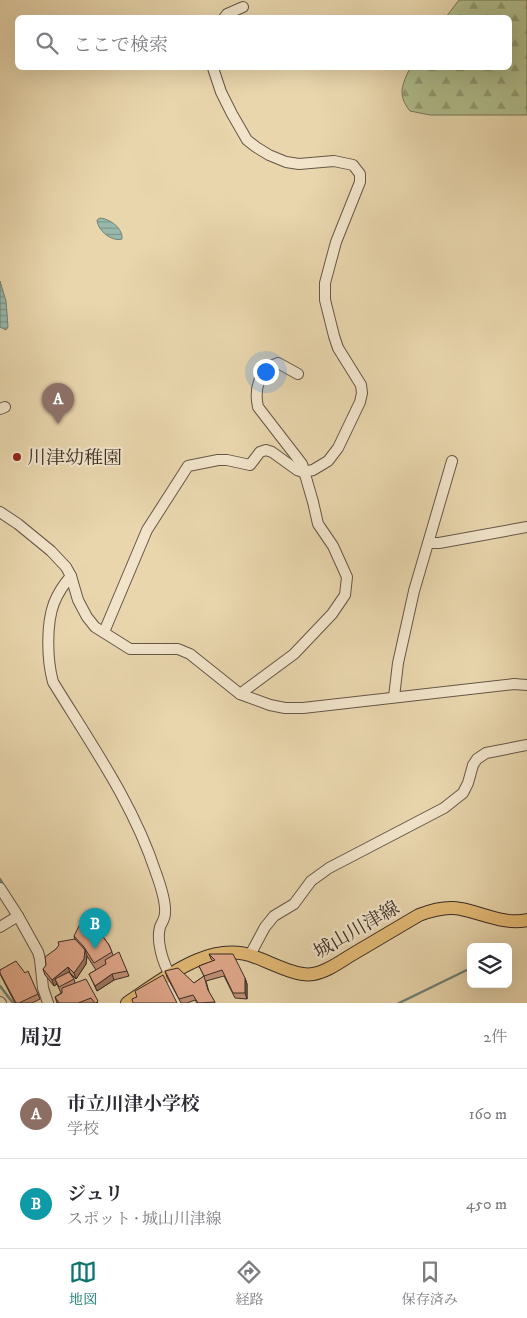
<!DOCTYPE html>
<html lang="ja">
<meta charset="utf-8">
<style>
body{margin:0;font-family:"IM FELL DW Pica","Noto Serif JP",serif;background:#f7f7f7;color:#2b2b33}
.controls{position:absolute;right:15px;bottom:15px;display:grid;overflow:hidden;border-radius:8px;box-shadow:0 5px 20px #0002}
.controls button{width:45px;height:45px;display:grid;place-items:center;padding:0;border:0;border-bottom:1px solid #e1e1e2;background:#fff;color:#2b2b33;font:25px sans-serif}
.you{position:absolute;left:265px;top:371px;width:18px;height:18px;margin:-12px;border:4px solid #fff;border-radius:50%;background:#1a73e8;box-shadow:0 0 0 8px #1a73e833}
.badge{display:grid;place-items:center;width:32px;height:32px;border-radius:50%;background:#0f766e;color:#fff;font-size:16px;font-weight:700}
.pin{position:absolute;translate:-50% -41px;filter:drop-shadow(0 1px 2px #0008)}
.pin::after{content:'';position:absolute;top:26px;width:18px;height:15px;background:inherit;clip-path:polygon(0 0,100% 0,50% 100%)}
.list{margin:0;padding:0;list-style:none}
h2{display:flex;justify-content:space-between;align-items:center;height:65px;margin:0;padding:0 20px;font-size:21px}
h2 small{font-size:16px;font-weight:400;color:#7c7c81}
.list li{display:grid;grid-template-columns:32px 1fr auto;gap:15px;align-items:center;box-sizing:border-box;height:90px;padding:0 20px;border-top:1px solid #e1e1e2}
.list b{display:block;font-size:19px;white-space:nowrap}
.list p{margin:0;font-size:16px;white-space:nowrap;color:#7c7c81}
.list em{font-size:16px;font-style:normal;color:#7c7c81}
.icon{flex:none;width:28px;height:28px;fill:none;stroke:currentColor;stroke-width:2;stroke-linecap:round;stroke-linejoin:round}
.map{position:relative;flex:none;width:527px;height:1003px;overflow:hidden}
.search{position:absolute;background:#fff;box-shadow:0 5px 20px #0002;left:15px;right:15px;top:15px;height:55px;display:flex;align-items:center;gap:12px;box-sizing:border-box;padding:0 18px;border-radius:8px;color:#7c7c81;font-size:19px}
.sheet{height:245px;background:#fff}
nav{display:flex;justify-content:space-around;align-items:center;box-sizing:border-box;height:70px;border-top:1px solid #e1e1e2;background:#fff;font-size:14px;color:#7c7c81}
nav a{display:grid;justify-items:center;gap:2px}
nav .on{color:#0f766e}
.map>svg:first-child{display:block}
.forest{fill:url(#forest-firs);stroke:#75765a}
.water{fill:url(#water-rules);stroke:#718176}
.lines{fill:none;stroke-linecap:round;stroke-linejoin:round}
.stream{stroke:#718176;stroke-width:2.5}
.minor-casing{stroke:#655748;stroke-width:12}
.major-casing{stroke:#392d26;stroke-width:14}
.minor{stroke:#f1e4ca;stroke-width:10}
.major{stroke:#e4bb76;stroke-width:12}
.wall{fill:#c4937b;stroke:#392d26}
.shaded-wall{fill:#a07864;stroke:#392d26}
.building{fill:#e4ab8f;stroke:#392d26}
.poi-dot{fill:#8f2418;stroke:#f1e4ca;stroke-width:2}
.labels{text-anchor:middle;stroke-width:4.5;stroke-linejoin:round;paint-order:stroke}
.poi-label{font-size:19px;fill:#392d26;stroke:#f1e4ca;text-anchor:start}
.street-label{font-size:19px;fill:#392d26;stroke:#f1e4ca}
</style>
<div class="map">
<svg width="527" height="1003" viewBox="0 0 527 1003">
<defs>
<pattern id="forest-firs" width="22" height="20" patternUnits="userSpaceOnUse" patternTransform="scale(1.25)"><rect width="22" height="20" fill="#b1bf8e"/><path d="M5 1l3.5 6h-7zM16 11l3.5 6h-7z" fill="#919c74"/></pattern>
<pattern id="water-rules" width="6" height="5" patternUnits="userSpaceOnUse" patternTransform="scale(1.25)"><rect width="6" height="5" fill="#97b9ab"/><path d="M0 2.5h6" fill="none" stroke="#7c978b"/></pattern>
</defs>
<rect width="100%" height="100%" fill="#e9d6ad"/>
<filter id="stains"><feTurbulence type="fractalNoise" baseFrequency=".004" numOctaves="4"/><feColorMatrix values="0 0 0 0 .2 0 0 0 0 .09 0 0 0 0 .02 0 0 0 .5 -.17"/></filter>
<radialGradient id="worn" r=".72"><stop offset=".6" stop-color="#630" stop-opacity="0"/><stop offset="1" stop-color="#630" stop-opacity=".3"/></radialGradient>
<path class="forest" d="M459,0H527V115H430L410,111C397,95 402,85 410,68H510V18L446,17Z"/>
<g class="water">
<path d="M100,218C110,219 123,228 122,239C112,242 98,231 97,220Z"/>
<path d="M0,281L6,301L8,327L6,330L0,327Z"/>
</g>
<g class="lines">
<g class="stream">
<path d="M0,879L4,886"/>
<path d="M0,986L13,1003"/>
<path d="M399,1003L471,968"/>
</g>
<defs>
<g id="minor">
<path d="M224,18L227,14L243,7"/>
<path d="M0,409L5,407"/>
<path d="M0,512L18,524L51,551L66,567L71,576L78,600L87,617L95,627L130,649H178L190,654L240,694L270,705L285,708H303L514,684L527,685"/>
<path d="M429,543H439L527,527"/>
<path d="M71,576C64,584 58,593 54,603C46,624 47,660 53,682C91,744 133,803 156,873C160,884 166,901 165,913C165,919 162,922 160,927C156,941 163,963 170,975"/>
<path d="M104,632L147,530L188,466L218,460H227L250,465L260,452L266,450L272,452L297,470L303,472L313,470L328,461L338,448L360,402L362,393L361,385L338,348L334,336L325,300V283L336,242L360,182V174L353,165L334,161L299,164L286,162L269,155L256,147L247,140L232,114L221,92L213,68"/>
<path d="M240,694L294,654L332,614L345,595L347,577L333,546L318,524L313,502L302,464L258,407C254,389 259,369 278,363L298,374"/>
<path d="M394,697L398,663L414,591L452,461"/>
<path d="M0,888L18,916L38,952L40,959L43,988L48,1003"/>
<path d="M0,927L18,916"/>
<path d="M250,955L265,927L274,916L294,904L311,881L329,868L444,808L463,793L468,783L473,765L477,759L486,753L527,745"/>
<path d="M171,984L181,1003"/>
<path d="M0,1002L1,1003"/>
</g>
<path id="major" d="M127,1003C162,980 210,939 255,957C270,962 297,977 313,974C327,972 341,961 353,954C375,941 397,928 419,915C432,910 447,906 461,909C482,913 505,925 527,920"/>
</defs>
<use href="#minor" class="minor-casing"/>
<use href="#major" class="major-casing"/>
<use href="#minor" class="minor"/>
<use href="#major" class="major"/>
</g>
<g class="wall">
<path d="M101,934L109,945L113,955L127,971L129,976L114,980L97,991L89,974L96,970L87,956L86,964L76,979L70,973L74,979L75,983L98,1003H57L55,997L61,993L57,984L54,986L45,975L43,969L75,939L74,936Z"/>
<path d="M209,954L245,978L247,984V999L235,998L224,976L206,981L209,992L215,1003H197L195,1000L187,1003H181L167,977L165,971L194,983L204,976L199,966L213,961L211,959Z"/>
<path d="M0,970L38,994L40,999L32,1003H15L1,976Z"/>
</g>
<g class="shaded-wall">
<path d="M85,950L87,956L86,964L76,979L74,973Z"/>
<path d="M68,967L70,973L58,983L55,979L57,984L54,986L52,980Z"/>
<path d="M112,974L114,980L97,991L95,986Z"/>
<path d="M245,978L247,984V999L245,993Z"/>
</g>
<g class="building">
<path d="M92,914L101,934L109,945L112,952L94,963L84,947L74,936L82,920Z"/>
<path d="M75,939L85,950L84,959L74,973L68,967L52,980L43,969L46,965L45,957L56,949L59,945L58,942Z"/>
<path d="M119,952L127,971L112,974L95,986L89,974L106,964L105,960Z"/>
<path d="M209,954H233L245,978V993H233L222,970L204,976L199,966L215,960Z"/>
<path d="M16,961L25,973L28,971L38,994L19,1003H16L0,973V970Z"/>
<path d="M178,968L194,983L204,976L208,990L215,1002L198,1003L193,995L179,999L165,971Z"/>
<path d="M69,972L74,979L59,987L55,979Z"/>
<path d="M163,975L177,1003H133L132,999L137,997L135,991Z"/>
<path d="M86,979L98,1001L96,1003H95L91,998L78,1003H59L55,997L62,993V988Z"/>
</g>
<circle class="poi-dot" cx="17" cy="457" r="5"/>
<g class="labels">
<g class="poi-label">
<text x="27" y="464">川津幼稚園</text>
</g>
<g class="street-label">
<text transform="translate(356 929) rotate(-30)" y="7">城山川津線</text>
</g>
</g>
<rect width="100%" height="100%" filter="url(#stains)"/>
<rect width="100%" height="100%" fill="url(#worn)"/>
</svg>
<div class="controls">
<button><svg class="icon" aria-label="layers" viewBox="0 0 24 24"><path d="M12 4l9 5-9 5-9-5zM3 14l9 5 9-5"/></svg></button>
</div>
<div class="you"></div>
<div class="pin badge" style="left:58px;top:424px;background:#8d6e63">A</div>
<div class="pin badge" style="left:95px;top:949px;background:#0f9aa8">B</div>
<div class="search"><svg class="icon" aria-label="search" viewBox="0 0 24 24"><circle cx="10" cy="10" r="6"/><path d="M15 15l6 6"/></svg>ここで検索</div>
</div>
<section class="sheet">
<h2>周辺<small>2件</small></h2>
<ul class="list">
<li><span class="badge" style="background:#8d6e63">A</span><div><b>市立川津小学校</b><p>学校</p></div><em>160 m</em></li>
<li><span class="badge" style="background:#0f9aa8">B</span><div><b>ジュリ</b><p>スポット · 城山川津線</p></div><em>450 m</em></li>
</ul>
</section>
<nav>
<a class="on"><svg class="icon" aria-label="map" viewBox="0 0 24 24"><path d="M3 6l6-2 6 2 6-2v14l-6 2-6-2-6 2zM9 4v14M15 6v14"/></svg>地図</a>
<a><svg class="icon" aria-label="directions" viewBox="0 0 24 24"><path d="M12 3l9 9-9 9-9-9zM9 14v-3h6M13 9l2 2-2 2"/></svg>経路</a>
<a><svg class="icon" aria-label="saved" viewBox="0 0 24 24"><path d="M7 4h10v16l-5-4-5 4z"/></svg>保存済み</a>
</nav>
